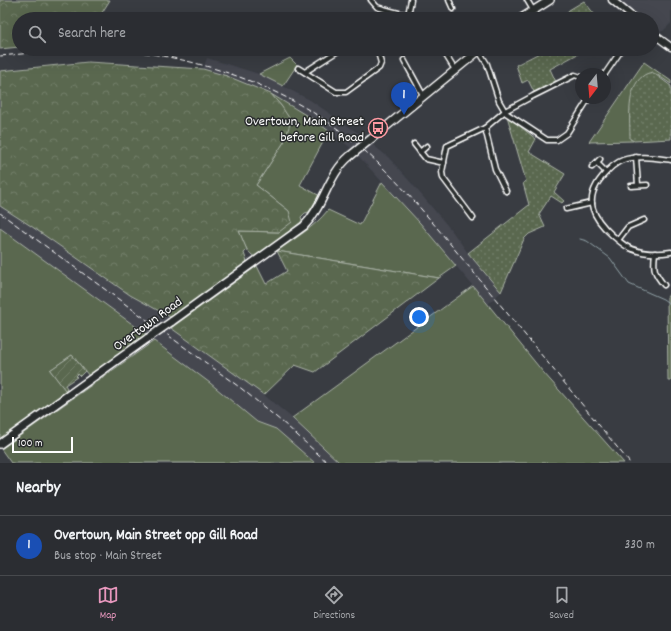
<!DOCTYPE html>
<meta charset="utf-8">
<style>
body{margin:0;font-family:Dekko,sans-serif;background:#37393e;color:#f1f3f6}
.compass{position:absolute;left:575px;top:68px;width:36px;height:36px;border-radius:50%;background:#2b2d32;box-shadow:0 4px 16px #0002;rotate:196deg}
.scale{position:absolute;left:12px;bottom:10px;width:61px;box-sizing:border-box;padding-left:4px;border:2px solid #fff;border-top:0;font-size:11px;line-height:14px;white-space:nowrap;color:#fff;-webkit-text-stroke:3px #2a2d2e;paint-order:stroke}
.you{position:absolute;left:419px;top:317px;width:14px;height:14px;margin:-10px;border:3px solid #fff;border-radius:50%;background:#1a73e8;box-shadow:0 0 0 6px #1a73e833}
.badge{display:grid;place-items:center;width:26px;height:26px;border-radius:50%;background:#e797bd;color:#fff;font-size:13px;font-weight:700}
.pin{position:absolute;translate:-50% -33px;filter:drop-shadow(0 1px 2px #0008)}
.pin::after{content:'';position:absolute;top:21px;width:14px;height:12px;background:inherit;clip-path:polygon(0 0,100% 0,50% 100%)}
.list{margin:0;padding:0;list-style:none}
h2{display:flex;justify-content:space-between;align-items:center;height:52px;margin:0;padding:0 16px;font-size:17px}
h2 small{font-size:13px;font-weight:400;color:#a6a8ac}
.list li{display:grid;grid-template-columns:26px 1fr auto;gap:12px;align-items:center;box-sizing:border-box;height:60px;padding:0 16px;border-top:1px solid #47494d}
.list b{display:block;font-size:15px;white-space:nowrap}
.list p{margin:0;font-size:13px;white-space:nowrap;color:#a6a8ac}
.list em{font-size:13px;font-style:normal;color:#a6a8ac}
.icon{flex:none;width:22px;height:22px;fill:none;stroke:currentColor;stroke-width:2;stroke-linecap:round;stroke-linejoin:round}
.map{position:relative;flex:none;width:671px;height:463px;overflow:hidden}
.search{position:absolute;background:#2b2d32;box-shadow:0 4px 16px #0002;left:12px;right:12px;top:12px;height:44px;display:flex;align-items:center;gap:10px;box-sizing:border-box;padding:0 14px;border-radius:22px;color:#a6a8ac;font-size:15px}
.sheet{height:112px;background:#2b2d32}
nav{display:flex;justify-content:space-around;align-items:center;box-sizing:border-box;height:56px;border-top:1px solid #47494d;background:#2b2d32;font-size:11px;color:#a6a8ac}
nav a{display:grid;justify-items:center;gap:2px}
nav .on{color:#e797bd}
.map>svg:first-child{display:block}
.built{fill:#444650}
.grass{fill:#5a6850;stroke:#acb4a8}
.forest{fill:url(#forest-crowns);stroke:#acb4a8}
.park{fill:url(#park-dots);stroke:#acb4a8}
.garden{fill:url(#garden-furrows);stroke:#acb4a8}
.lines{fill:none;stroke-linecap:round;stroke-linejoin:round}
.stream{stroke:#92a3a8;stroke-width:1}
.minor-casing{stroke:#fff;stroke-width:7}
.secondary-casing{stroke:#fff;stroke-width:9}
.primary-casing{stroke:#fff;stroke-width:10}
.minor{stroke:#2a2d2e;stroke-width:4}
.secondary{stroke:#2a2d2e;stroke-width:6}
.primary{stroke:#2a2d2e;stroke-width:7}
.rail{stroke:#fff;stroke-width:1;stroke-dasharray:6 3;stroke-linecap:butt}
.primary-bridge-casing{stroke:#fff;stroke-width:10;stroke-linecap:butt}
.primary-bridge{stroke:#2a2d2e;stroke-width:7}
.labels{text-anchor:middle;stroke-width:3;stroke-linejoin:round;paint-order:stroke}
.poi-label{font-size:14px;fill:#fff;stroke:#2a2d2e;text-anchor:end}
.street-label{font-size:14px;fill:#fff;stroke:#2a2d2e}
</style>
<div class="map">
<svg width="671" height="463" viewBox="0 0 671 463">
<defs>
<pattern id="forest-crowns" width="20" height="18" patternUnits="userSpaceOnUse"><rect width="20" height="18" fill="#5a6850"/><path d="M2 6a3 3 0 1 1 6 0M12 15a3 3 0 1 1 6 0" fill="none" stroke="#737f6a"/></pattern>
<pattern id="park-dots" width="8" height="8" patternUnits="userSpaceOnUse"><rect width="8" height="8" fill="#5a6850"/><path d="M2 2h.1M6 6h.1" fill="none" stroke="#737f6a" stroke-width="1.8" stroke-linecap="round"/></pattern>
<pattern id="garden-furrows" width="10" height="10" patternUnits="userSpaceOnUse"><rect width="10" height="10" fill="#5a6850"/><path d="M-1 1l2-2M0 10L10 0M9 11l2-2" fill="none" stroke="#737f6a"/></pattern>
</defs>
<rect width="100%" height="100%" fill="#393c42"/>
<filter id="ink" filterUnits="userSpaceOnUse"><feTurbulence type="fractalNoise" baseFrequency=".025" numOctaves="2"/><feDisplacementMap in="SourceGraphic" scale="8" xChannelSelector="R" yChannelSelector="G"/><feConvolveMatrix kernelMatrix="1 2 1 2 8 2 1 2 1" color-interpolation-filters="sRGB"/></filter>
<g filter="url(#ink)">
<g class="built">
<path d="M618,0H671V23L663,31L657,32L652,28V19H643L638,14L635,15Z"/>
<path d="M207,58L259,74L310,100L361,135L370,144H372L389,158L413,185L452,231L468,253L501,292L488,304L420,223L351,148L314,120L271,94L227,76L203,69Z"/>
<path d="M0,206L31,226L130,295L172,318L165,323L264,395L292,418L340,463H315L276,429L257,422L210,383L146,334L14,239L0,228Z"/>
</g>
<g class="grass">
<path d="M290,58L297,65L283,86L259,74Z"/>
<path d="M644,62L671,81V84L656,74H649L632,132L633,141L589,142Z"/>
<path d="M271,94L314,120L329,131L300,185L320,196L309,212L305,213L301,217L302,220L301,222L256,257C246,254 243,240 239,231L279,232L289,211L256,185L284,142L282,107Z"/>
<path d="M382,182L420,223L456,266L439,278L277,251C295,238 315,227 328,210L360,225Z"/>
<path d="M0,228L146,334L136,343L89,376L72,355L50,370L67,392L0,439Z"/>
<path d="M473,286L543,372L624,463H340L292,418Z"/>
<path d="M671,292V381H668L667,297Z"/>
<path d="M154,341L210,383L257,422L276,429L315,463H11L1,449Z"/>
</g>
<g class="forest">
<path d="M0,0H110L98,19H19V47L0,49Z"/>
<path d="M88,62L203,69L227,76L271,94L282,107L291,121L284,142L256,185L289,211L292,222L279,232L239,231L247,250L244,253L247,262L172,318L130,295L31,226L0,206V71Z"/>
<path d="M277,251L439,278L315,372L295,365L264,395L171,328L257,266L266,284L287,271Z"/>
</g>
<g class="park">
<path d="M584,1L598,19H561L569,10Z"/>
<path d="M547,49H587L550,69L556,82L534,92L528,80L522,83L516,65Z"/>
<path d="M652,72L671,86V139L634,141L630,139C630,121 626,88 643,76C645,74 649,73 652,72Z"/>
<path d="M507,116L536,139L529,152L565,174L554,192L564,201L562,203L551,196L539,214L545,227L529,234L524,239L501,292L468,253L529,205L523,183L526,181Z"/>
</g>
<path class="garden" d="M72,355L85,371L80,376L78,374L76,376L77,377L65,385L67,388L65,390L50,370Z"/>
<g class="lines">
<path class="stream" d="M580,239L587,241L610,258L629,284L663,299L671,305"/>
<defs>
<g id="minor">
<path d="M371,0L377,7L387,10L385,19"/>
<path d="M449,0L453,9"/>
<path d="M527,0L533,10"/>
<path d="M387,10L422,19"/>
<path d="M408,15L411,0"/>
<path d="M442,49L455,70"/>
<path d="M479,51L487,64L499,101L506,113L547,140H557L567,133L589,98"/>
<path d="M404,60L423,95"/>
<path d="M298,68L336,92H346L379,68L381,63L377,49"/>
<path d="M305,72L341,49"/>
<path d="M605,74L620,52"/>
<path d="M485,128L495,169L506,191"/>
<path d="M414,144L426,159L444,163"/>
<path d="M420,152L427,146"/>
<path d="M636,157L638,185"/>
<path d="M671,160C655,158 638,155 623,160C614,163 607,171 602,177C583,200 593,218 612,235C618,240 625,247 632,249C644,254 659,254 671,252"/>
<path d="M597,163L606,172"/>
<path d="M592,167L600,159"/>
<path d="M631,186L647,185"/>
<path d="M566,209L592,203"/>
<path d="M473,218L443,178L442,172L447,146L485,128L505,111L533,96L575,75L581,77"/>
<path d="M618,240L628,227L644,220"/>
<path d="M655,253C653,269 654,273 664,285"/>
</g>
<g id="secondary">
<path d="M612,0L635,19"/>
<path d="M652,33L671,47"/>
</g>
<g id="primary">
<path d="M520,19L550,0"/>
<path d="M371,139L481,49"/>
<path d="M171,322L304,226C324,206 328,174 350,156"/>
<path d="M0,444L148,338"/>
</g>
</defs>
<use href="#minor" class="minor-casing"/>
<use href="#secondary" class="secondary-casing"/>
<use href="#primary" class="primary-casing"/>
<use href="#minor" class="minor"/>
<use href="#secondary" class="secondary"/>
<use href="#primary" class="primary"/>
<g class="rail">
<path d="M108,49C199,55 296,89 365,151C410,191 446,240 485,286C533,345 582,404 630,463"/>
<path d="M0,56L75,49"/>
<path d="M0,213L242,389L287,426L328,463"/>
</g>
<defs>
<g id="primary-bridge">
<path d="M350,156L371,139"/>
<path d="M148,338L171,322"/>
</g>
</defs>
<use href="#primary-bridge" class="primary-bridge-casing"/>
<use href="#primary-bridge" class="primary-bridge"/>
</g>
</g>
<defs>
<symbol id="bus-ring" viewBox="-11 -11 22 22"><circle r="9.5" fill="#2a2d2e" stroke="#ff9aa2" stroke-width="1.5"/><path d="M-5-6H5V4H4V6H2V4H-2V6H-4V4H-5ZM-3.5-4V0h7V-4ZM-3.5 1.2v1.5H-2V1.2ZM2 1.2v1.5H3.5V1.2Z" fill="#ff9aa2"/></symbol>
</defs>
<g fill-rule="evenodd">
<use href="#bus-ring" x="367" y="117" width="22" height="22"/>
</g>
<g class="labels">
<g class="poi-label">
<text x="364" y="125">Overtown, Main Street<tspan x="364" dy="16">before Gill Road</tspan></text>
</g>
<g class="street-label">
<text transform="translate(147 323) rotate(-36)" y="5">Overtown Road</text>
</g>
</g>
</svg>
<svg class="compass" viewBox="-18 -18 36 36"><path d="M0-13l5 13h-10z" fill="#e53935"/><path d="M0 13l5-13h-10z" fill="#a6a8ac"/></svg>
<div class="scale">100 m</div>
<div class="you"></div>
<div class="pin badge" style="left:404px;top:115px;background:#1a4fb4">1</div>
<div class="search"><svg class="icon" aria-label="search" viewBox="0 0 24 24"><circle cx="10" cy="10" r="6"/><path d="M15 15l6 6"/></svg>Search here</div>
</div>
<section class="sheet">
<h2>Nearby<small></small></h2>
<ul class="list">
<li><span class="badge" style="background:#1a4fb4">1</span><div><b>Overtown, Main Street opp Gill Road</b><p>Bus stop · Main Street</p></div><em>330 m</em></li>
</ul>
</section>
<nav>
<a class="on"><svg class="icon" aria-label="map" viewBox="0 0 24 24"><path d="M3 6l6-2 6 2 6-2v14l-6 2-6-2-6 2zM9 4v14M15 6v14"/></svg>Map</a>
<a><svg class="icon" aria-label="directions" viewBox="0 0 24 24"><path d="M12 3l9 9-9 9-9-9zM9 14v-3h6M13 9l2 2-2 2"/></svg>Directions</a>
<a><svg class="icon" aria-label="saved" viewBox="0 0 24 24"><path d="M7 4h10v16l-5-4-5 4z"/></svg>Saved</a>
</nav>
